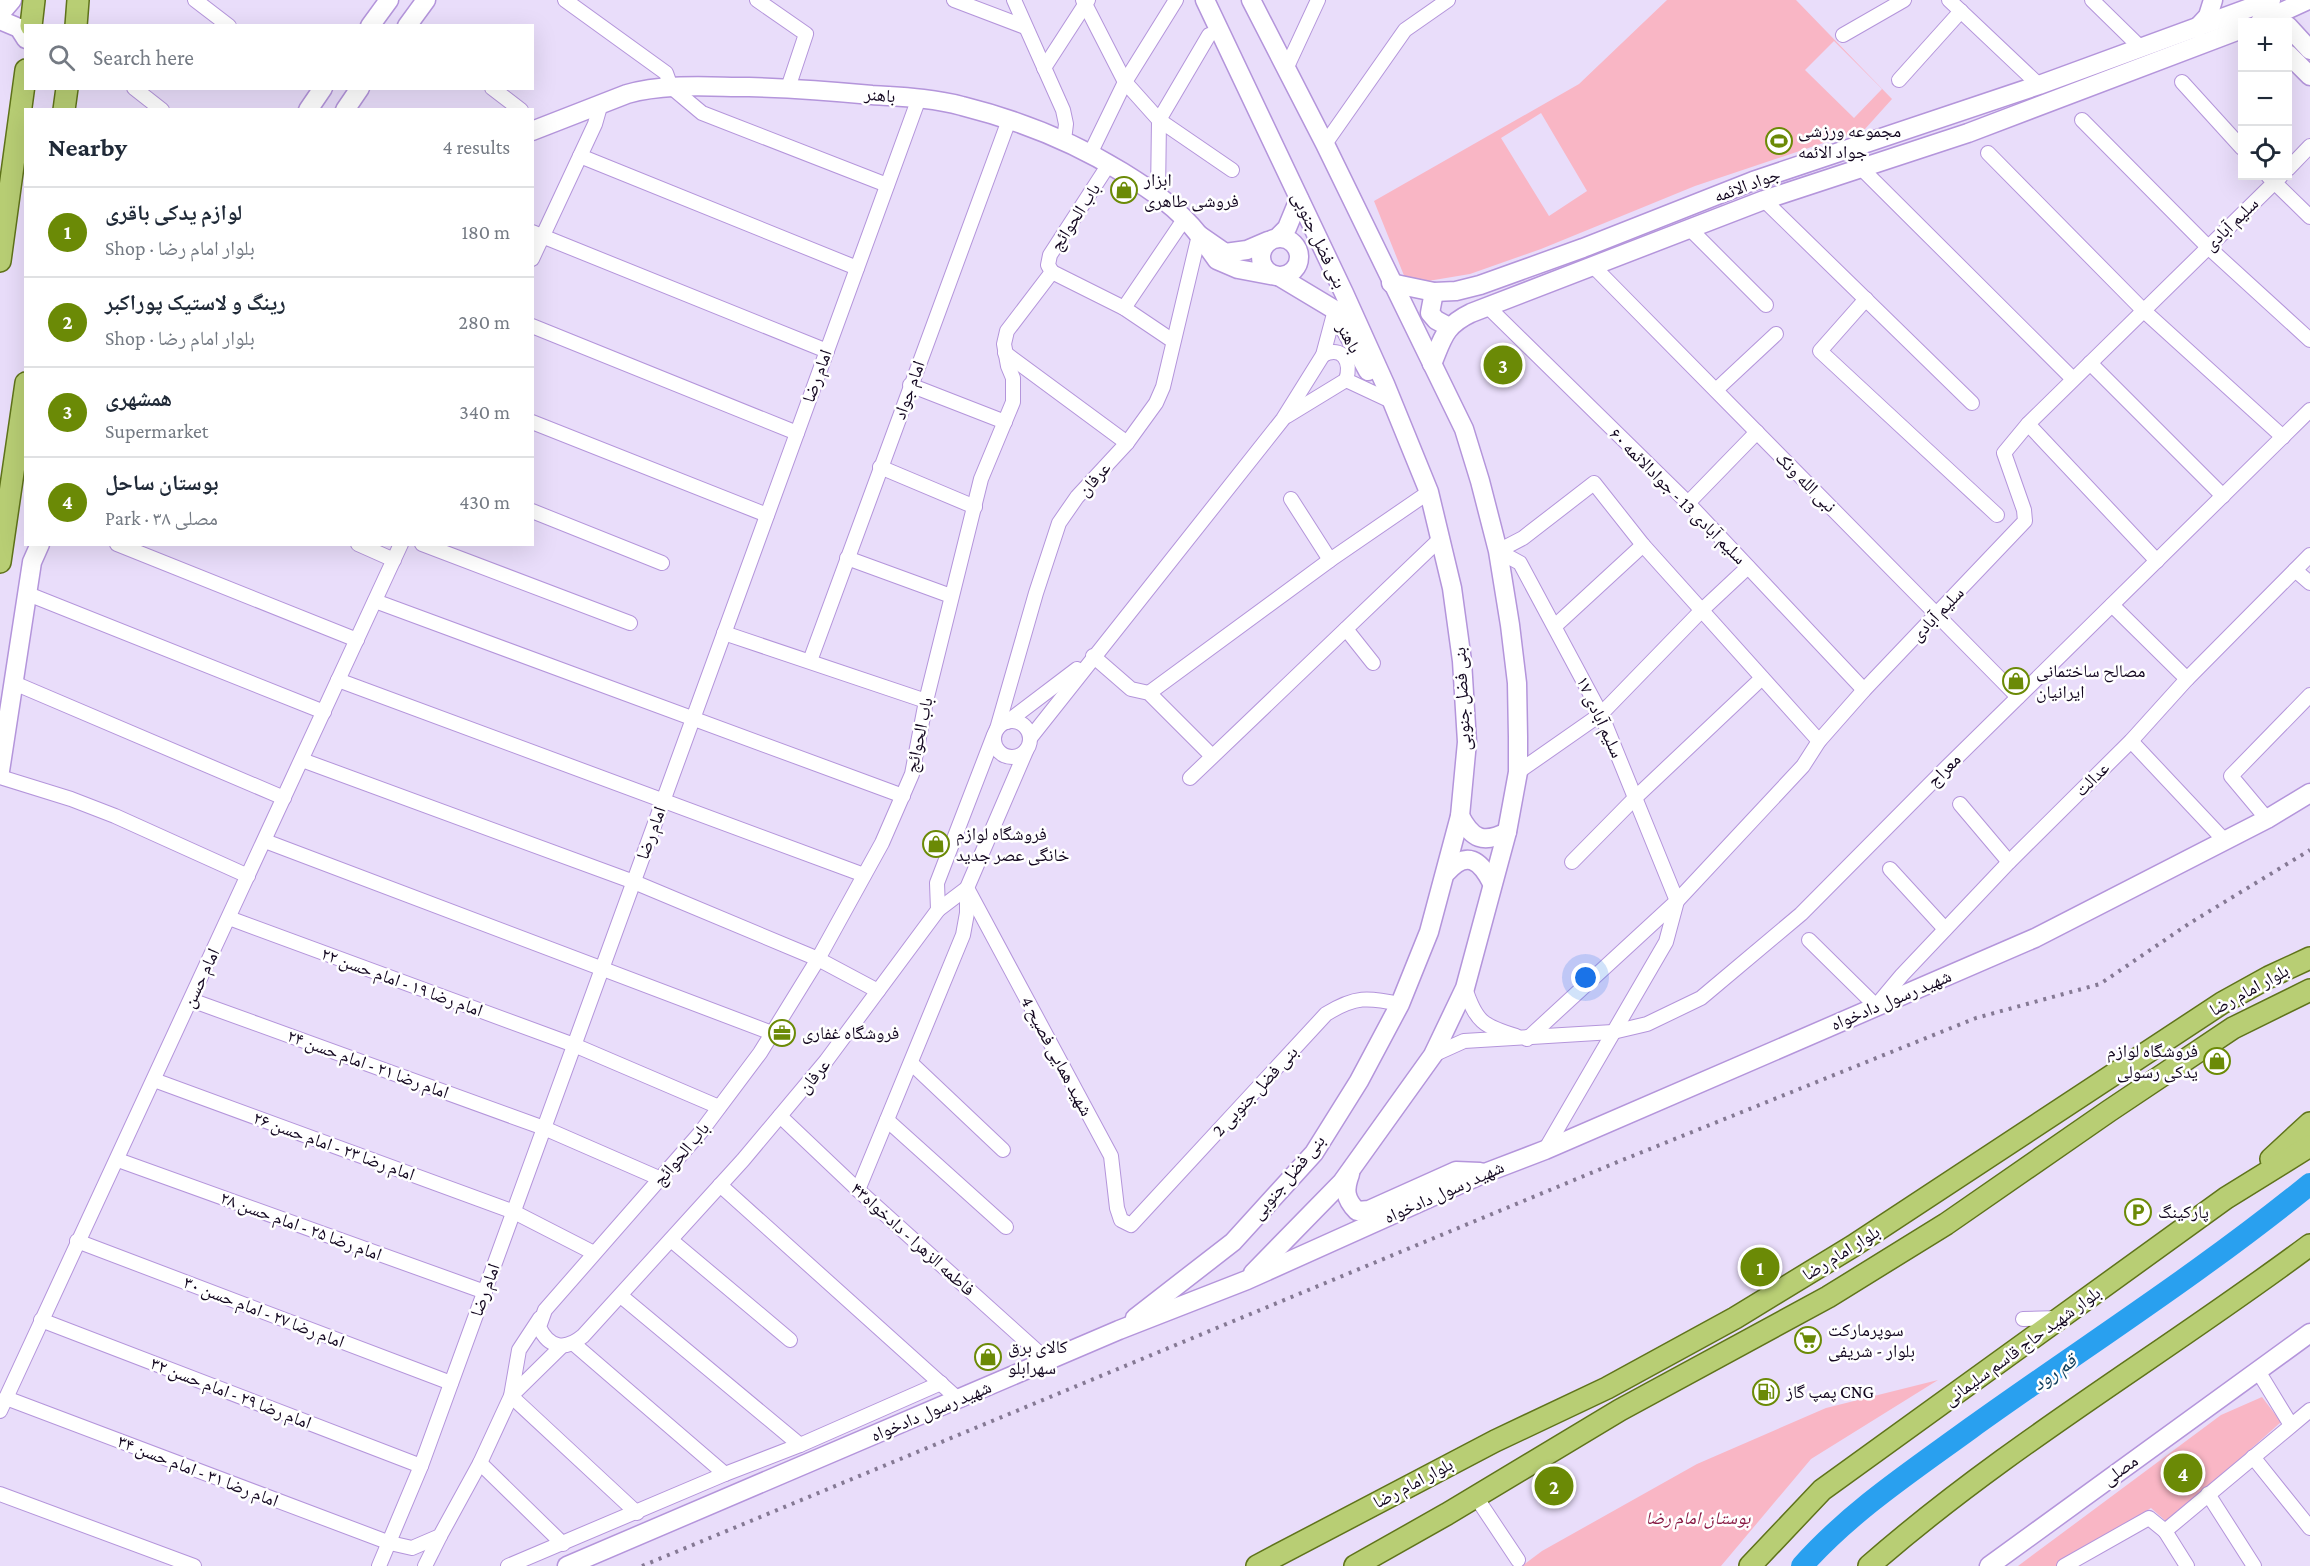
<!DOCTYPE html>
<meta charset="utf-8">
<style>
body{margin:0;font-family:"Crimson Pro","Noto Naskh Arabic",serif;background:#f2f2f3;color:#1f2937}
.controls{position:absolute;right:18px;top:18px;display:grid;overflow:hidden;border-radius:0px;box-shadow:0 6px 24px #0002}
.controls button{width:54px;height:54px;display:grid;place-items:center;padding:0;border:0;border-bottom:2px solid #e0e1e3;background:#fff;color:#1f2937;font:30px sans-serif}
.you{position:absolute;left:1586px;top:978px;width:21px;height:21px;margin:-15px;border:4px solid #fff;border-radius:50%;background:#1a73e8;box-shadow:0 0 0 9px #1a73e833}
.badge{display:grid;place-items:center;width:39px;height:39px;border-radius:50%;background:#6b8a06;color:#fff;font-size:20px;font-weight:700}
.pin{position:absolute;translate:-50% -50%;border:3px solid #fff;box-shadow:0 2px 6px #0006}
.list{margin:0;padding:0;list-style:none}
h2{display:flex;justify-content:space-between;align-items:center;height:78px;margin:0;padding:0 24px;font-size:26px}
h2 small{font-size:20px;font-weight:400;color:#747a83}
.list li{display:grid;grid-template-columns:39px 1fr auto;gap:18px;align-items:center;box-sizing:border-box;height:90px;padding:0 24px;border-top:2px solid #e0e1e3}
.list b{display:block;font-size:22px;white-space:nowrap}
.list p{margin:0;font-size:20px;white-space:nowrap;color:#747a83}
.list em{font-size:20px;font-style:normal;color:#747a83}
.icon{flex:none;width:33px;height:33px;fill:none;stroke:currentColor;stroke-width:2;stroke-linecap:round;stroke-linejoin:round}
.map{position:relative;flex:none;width:2310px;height:1566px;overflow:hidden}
.search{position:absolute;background:#fff;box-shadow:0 6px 24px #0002;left:24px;top:24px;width:510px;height:66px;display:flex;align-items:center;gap:15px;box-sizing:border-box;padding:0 21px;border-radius:0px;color:#747a83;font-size:22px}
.panel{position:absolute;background:#fff;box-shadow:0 6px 24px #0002;left:24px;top:108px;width:510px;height:438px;border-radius:0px}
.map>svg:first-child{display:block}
.green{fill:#f9b6c5;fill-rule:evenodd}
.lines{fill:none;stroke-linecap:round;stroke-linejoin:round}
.river{stroke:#29a0ef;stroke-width:22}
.street-casing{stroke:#b495db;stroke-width:16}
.secondary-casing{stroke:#b495db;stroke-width:21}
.primary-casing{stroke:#5f731a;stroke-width:24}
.street{stroke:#fff;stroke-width:14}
.secondary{stroke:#fff;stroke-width:18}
.primary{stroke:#b8ce74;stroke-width:21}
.rail{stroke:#857994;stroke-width:4;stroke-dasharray:3 6;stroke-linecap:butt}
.labels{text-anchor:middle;stroke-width:5;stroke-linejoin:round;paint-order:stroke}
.street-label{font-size:18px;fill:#12061f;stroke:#fff}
.poi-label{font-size:18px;fill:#12061f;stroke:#fff;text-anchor:start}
.park-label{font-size:18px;font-style:italic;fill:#881943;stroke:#fff}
.water-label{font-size:20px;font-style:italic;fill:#0e3c5b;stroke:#fff}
</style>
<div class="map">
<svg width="2310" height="1566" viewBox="0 0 2310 1566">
<rect width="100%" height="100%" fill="#e9ddfa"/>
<g class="green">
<path d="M1667,0H1796L1892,99L1865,129L1695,186L1541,249L1470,274L1422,282L1405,278L1374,201L1579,84ZM1834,41L1882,89L1854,118L1805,70ZM1541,113L1587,191L1549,216L1501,138Z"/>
<path d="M1938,1380L1811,1459L1721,1566H1522L1542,1551L1697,1464L1826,1408Z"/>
<path d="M2262,1397L2281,1422L2168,1523L2151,1508L2056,1566H2018L2221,1415Z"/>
</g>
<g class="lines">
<path class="river" d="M1802,1566C1851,1511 1912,1471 1971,1428C2084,1347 2202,1272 2310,1184"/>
<defs>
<g id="street">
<path d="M195,0L229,26"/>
<path d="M565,0L666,73L671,87L702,113L887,185"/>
<path d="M757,0L806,34L788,88"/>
<path d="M954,0L1025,27"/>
<path d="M1014,0L1063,110L1066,124L1064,140"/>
<path d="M1083,0L1125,82L1159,120L1232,170"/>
<path d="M1949,0L2039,85"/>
<path d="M2092,0L2141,48"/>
<path d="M1843,35L1904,0"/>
<path d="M1044,68L1088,0"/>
<path d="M1286,69L1318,0"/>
<path d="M1899,80L1961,11"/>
<path d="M2182,82L2242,148"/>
<path d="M134,88L162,110"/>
<path d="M492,88L521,110"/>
<path d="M1159,120L1209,35"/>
<path d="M2082,120L2208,247L2310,340"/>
<path d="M1325,144L1405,30L1448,0"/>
<path d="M1988,153L2143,310L2283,437"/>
<path d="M1090,154L1125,82L1176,0"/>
<path d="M580,156L857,268"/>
<path d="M1860,167L2073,379"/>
<path d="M2288,169L2310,146"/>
<path d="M2268,176L2310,217"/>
<path d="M1158,194L1159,120"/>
<path d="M1764,200L1972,403"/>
<path d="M1690,229L1766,305"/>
<path d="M532,232L827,351"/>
<path d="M532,259L595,124L601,103"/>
<path d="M1594,267L2018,697"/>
<path d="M1052,272L1124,308L1173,341"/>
<path d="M1866,299L1820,351L1997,515"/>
<path d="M1487,306L1688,503L1864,690"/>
<path d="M1124,308L1185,218"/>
<path d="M532,326L797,433"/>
<path d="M1005,353L1127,443"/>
<path d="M1323,355C1343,345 1352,362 1346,380"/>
<path d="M2090,363L2223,496"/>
<path d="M910,385L1005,422"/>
<path d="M1716,390L1776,334"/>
<path d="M1287,416L1346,380L1393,402"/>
<path d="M532,422L767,515"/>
<path d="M2028,424L2157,561"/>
<path d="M880,467L975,507"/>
<path d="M1291,499L1330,560"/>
<path d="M1688,503L1757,432"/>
<path d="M532,511L662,563"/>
<path d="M117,544L357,640"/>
<path d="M358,544L394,560"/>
<path d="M422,544L630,623"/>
<path d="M1498,551L1520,563L1601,714L1677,901L1666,942L1545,1150"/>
<path d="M1498,551L1523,538L1594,483L1643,545L1819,741"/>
<path d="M847,558L951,596"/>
<path d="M2295,570L2310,583"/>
<path d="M28,594L324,712"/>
<path d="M375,601L903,796"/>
<path d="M2112,605L2187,679"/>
<path d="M1555,626L1643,545"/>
<path d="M1346,629L1373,663"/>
<path d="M724,633L926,701"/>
<path d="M1093,656L1131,689L1149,693L1212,756"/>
<path d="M810,661L1009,120"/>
<path d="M338,680L864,875"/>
<path d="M14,683L284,798"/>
<path d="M1149,693L1330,560L1429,492"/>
<circle cx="1012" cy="739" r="18"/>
<path d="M1007,722L1077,669"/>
<path d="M997,729L1036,593L1059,523L1077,497L1127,443L1156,403L1163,387L1199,235"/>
<path d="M994,735L937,883L938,910L826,1061L743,1160L583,1336C565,1351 549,1348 539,1327L545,1310L700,1133L760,1053L818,959L882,843L912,774L926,701L981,479L1013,402V378L1008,366L1004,344L1007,331L1052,272L1048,265L1050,255L1109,164"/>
<path d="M1031,737L1283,419L1323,355L1335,310"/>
<path d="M2131,741L2225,841"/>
<path d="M302,760L634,882L818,959L878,991"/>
<path d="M1518,772L1601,714L1702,610L1748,567"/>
<path d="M0,777L71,799L115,816L248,876"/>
<path d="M1190,778L1441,538"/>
<path d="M1960,804L2009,862"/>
<path d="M2267,819L2231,776L2310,695"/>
<path d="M265,841L772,1033"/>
<path d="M1572,862L1636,797L1762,678"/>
<path d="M1890,869L1945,929"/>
<path d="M967,888L1111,1156L1117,1208L1121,1220L1131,1225L1326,1014C1355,996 1368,997 1400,1004"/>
<path d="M938,910L967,888L1026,751"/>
<path d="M229,918L574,1045L719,1107"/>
<path d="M1809,940L1876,1006L1902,975L2009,862L2131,741L2187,679L2310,555"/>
<path d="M1465,988C1476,1022 1483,1026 1516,1036"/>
<path d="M191,1000L544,1128L661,1179"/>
<path d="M1527,1039L1677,901L1803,766L1819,741L1864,690L2025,521L2024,510L2004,453L2028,424L2281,176"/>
<path d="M1433,1055L1464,1041L1613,1032L1647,1024L1701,998L1801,914L1946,768L2310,410"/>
<path d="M911,1063L1003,1150"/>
<path d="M154,1080L514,1212L594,1253"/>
<path d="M780,1116L858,1190L1048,1361"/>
<path d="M887,1120L1006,1227"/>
<path d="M118,1160L485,1292"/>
<path d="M720,1185L958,1399"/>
<path d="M858,1190L963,935L967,913V890"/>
<path d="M671,1240L790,1340"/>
<path d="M77,1241L451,1383"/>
<path d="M621,1296L800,1445"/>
<path d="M2023,1319L2059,1318"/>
<path d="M41,1320L421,1466"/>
<path d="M574,1344L725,1474"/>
<path d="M562,1346L511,1396L637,1513"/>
<path d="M2258,1371L2291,1425"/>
<path d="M6,1398L390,1543L412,1548L440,1536L480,1463L511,1396L519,1350L540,1318"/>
<path d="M0,1411L401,544"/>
<path d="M2253,1457L2310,1528"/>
<path d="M480,1463L563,1544"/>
<path d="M0,1494L194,1566"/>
<path d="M2208,1494L2254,1566"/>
<path d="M1476,1497L1518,1560"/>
<path d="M2165,1531L2187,1566"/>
<path d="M379,1566L421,1466L919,98"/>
<path d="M425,1566L440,1536"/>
<path d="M508,1566L725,1474L800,1445L941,1383"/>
<path d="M2064,1566L2149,1518L2165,1531L2310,1410"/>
</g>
<g id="secondary">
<path d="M1251,0L1325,144L1464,429L1480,481L1498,551L1510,625L1517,683L1518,737V772L1507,832L1465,988L1433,1055L1342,1182L1253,1273"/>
<path d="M0,14L12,0"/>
<path d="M0,20L19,28L26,39"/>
<path d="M2260,22L2308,0"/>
<path d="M370,26L389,0"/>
<path d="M407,26L426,0"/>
<path d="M2288,26L2310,50"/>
<path d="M2196,29L2208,16L2213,0"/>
<path d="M2288,54L2310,76"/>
<path d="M308,110L323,88"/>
<path d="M345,110L360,88"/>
<path d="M532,131L627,94C667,83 709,87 749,87C790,88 831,91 872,95C902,97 933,98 962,106C1018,120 1072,141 1122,172C1151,190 1177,207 1199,235"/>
<circle cx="1280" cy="257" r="19"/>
<path d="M1277,238L1287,228L1299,199"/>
<path d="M1268,241L1247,250L1225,253L1199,235L1217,260L1238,269L1276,276"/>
<path d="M1280,277L1335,310L1368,371"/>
<path d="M1391,283L1434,292L1456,291L1480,285L1583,248L1753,181L2039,85L2271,0"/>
<path d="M1434,292L1430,313L1436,320L1449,327"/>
<path d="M1432,364C1443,338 1444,326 1471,313L1764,200L1968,133L2242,29"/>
<path d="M0,771L32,562L40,544"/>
<path d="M1460,816C1472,839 1483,844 1507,832"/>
<path d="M1447,872C1467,850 1480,860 1492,883"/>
<path d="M1350,1174C1344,1190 1345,1199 1357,1211L1369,1210L1456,1171L1480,1172"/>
<path d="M1135,1318L1233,1242L1314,1153L1359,1081L1400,1004L1429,932L1460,816L1467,742L1462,661L1452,588L1429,492L1385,384L1344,293L1205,0"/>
<path d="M567,1566L1119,1330L1247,1280L1485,1173L1545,1150L2035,938L2267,819L2310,793"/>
<path d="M1989,1566L2310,1333"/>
</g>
<g id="primary">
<path d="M31,26L34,0"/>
<path d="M76,26L78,0"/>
<path d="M64,110L67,88"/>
<path d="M0,261L26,70"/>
<path d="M0,562L26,383"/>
<path d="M2271,1159L2310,1123"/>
<path d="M1257,1566L1495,1441L1607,1388L1735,1318L1853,1246L2222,1003L2269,977L2310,958"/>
<path d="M1355,1566L1447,1514L1620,1410L1828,1297L1946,1224L2109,1111L2233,1028L2310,990"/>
<path d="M1750,1566L1822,1490L2226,1198L2310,1146"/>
<path d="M1869,1566C2006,1446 2164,1354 2310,1245"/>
</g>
</defs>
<use href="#street" class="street-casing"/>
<use href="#secondary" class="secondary-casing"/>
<use href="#primary" class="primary-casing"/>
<use href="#street" class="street"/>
<use href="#secondary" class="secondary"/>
<use href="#primary" class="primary"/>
<path class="rail" d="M642,1566L1620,1161L1976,1018L2100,984L2190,923L2310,850"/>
</g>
<defs>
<symbol id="stadium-ring" viewBox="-11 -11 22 22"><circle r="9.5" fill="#fff" stroke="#6b8a06" stroke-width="1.5"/><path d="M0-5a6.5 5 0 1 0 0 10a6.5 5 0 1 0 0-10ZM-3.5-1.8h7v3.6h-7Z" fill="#6b8a06"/></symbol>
<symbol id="shop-ring" viewBox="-11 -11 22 22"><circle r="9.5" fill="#fff" stroke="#6b8a06" stroke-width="1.5"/><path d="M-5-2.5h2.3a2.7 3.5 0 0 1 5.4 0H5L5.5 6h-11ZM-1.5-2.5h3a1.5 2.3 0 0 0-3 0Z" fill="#6b8a06"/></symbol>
<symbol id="office-ring" viewBox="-11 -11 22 22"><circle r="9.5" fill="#fff" stroke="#6b8a06" stroke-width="1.5"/><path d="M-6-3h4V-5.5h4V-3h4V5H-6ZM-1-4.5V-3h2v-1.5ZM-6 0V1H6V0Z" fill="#6b8a06"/></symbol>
<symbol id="parking-ring" viewBox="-11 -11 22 22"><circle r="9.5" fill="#fff" stroke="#6b8a06" stroke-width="1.5"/><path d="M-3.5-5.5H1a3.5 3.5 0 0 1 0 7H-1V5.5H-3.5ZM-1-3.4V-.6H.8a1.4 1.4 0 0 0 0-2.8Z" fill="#6b8a06"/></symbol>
<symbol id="supermarket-ring" viewBox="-11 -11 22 22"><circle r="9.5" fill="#fff" stroke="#6b8a06" stroke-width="1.5"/><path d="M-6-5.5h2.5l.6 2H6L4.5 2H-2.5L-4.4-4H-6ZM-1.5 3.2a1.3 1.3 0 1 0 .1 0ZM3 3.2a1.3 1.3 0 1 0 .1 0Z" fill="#6b8a06"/></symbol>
<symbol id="fuel-ring" viewBox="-11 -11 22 22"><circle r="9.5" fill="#fff" stroke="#6b8a06" stroke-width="1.5"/><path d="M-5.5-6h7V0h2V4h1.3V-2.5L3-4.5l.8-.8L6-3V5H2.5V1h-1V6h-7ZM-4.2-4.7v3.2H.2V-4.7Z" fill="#6b8a06"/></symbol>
</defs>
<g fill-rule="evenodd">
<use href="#stadium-ring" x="1764" y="126" width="30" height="30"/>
<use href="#shop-ring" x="1109" y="175" width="30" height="30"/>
<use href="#shop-ring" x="2001" y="666" width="30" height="30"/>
<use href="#shop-ring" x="921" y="829" width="30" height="30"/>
<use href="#office-ring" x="767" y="1018" width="30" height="30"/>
<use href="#shop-ring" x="2202" y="1046" width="30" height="30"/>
<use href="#parking-ring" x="2123" y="1197" width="30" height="30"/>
<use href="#supermarket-ring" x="1793" y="1325" width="30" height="30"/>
<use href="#shop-ring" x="973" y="1342" width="30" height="30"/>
<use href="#fuel-ring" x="1751" y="1377" width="30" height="30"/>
</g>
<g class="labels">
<g class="street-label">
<text transform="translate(880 95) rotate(5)" y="6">باهنر</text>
<text transform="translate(1747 185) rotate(-20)" y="6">جواد الائمه</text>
<text transform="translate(1075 217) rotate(-57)" y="6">باب الحوائج</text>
<text transform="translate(2231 224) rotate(-44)" y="6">سلیم آبادی</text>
<text transform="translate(1319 240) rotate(65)" y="6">بنی فضل جنوبی</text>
<text transform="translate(1349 338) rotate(62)" y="6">باهنر</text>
<text transform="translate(817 376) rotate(-70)" y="6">امام رضا</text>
<text transform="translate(909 390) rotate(-70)" y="6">امام جواد</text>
<text transform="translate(1094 479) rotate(-48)" y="6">عرفان</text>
<text transform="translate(1806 482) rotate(45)" y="6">نبی الله ونک</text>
<text transform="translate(1678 496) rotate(45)" y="6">سلیم آبادی 13 - جوادالائمه ۶۰</text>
<text transform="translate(1937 614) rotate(-46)" y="6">سلیم آبادی</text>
<text transform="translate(1462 699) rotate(-93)" y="6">بنی فضل جنوبی</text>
<text transform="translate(1600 717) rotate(65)" y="6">سلیم آبادی ۱۷</text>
<text transform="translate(919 735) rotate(-78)" y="6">باب الحوائج</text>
<text transform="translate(1944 770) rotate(-45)" y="6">معراج</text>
<text transform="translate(2092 779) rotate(-45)" y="6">عدالت</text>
<text transform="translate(651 833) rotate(-70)" y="6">امام رضا</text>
<text transform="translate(201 978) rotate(-65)" y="6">امام حسن</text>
<text transform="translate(402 982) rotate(20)" y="6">امام رضا ۱۹ - امام حسن ۲۲</text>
<text transform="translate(2249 990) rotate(-29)" y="6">بلوار امام رضا</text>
<text transform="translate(1891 1000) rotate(-23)" y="6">شهید رسول دادخواه</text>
<text transform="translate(1057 1056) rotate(62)" y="6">شهید همایی فصیح 4</text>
<text transform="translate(368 1064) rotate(20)" y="6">امام رضا ۲۱ - امام حسن ۲۴</text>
<text transform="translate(814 1076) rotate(-50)" y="6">عرفان</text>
<text transform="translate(1255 1091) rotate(-47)" y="6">بنی فضل جنوبی 2</text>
<text transform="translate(334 1146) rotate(20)" y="6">امام رضا ۲۳ - امام حسن ۲۶</text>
<text transform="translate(681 1154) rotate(-50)" y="6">باب الحوائج</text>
<text transform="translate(1288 1177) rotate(-50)" y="6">بنی فضل جنوبی</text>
<text transform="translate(1444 1192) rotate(-24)" y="6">شهید رسول دادخواه</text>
<text transform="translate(301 1226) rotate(20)" y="6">امام رضا ۲۵ - امام حسن ۲۸</text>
<text transform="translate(913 1239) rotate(42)" y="6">فاطمه الزهرا - دادخواه۴۳</text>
<text transform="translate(1841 1253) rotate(-32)" y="6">بلوار امام رضا</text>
<text transform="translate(485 1290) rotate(-70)" y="6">امام رضا</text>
<text transform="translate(264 1312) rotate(21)" y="6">امام رضا ۲۷ - امام حسن ۳۰</text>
<text transform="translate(2022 1346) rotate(-36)" y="6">بلوار شهید حاج قاسم سلیمانی</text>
<text transform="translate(231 1393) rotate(21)" y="6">امام رضا ۲۹ - امام حسن ۳۲</text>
<text transform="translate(931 1411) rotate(-23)" y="6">شهید رسول دادخواه</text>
<text transform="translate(2120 1470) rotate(-36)" y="6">مصلی</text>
<text transform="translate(198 1471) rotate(21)" y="6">امام رضا ۳۱ - امام حسن ۳۴</text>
<text transform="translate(1413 1483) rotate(-28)" y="6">بلوار امام رضا</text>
</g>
<g class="poi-label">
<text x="1798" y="137">مجموعه ورزشی<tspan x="1798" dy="21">جواد الائمه</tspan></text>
<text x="1144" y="186">ابزار<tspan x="1144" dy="21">فروشی طاهری</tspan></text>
<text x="2036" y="677">مصالح ساختمانی<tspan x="2036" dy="21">ایرانیان</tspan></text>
<text x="956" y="840">فروشگاه لوازم<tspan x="956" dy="21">خانگی عصر جدید</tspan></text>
<text x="802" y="1039">فروشگاه غفاری</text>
<text x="2198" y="1057" text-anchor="end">فروشگاه لوازم<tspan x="2198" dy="21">یدکی رسولی</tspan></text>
<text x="2158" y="1218">پارکینگ</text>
<text x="1828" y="1336">سوپرمارکت<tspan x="1828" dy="21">بلوار - شریفی</tspan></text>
<text x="1008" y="1353">کالای برق<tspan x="1008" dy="21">سهرابلو</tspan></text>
<text x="1786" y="1398">پمپ گاز CNG</text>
</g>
<g class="park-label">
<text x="1698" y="1524">بوستان امام رضا</text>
</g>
<g class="water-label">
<text transform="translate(2054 1372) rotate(-35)" y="7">قم رود</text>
</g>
</g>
</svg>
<div class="controls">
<button>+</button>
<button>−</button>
<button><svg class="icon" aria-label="locate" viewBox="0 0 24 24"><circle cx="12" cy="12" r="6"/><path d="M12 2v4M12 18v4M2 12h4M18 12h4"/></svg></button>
</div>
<div class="you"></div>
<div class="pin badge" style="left:1760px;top:1267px">1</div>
<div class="pin badge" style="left:1554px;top:1486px">2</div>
<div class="pin badge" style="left:1503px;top:365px">3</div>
<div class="pin badge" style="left:2183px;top:1473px">4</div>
<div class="search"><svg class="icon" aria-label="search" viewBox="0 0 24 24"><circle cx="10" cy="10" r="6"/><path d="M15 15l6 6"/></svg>Search here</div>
<section class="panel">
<h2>Nearby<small>4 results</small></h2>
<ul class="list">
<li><span class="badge">1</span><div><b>لوازم یدکی باقری</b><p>Shop · بلوار امام رضا</p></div><em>180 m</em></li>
<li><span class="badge">2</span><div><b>رینگ و لاستیک پوراکبر</b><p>Shop · بلوار امام رضا</p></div><em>280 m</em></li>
<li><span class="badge">3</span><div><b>همشهری</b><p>Supermarket</p></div><em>340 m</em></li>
<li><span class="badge">4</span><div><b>بوستان ساحل</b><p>Park · مصلی ۳۸</p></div><em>430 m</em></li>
</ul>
</section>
</div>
